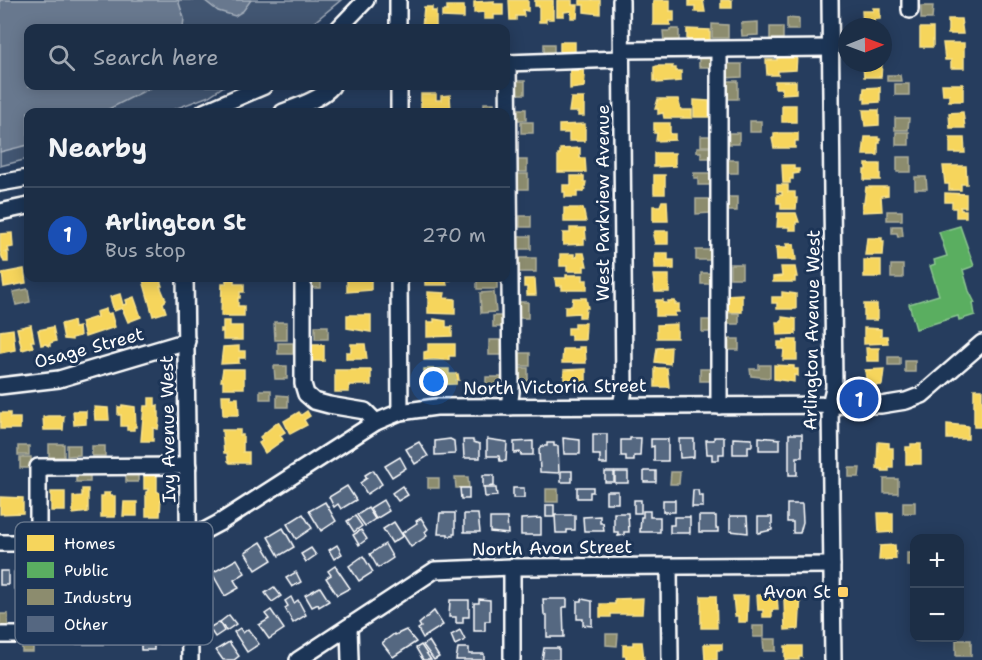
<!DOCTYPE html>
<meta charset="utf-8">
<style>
body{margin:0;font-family:"Shantell Sans",sans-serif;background:#293a51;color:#f1f3f6}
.controls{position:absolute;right:18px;bottom:18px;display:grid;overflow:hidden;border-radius:12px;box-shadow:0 3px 15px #0003}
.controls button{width:54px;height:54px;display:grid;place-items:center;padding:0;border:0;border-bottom:2px solid #3a4a5f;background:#1c2e46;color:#f1f3f6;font:30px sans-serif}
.compass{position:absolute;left:838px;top:18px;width:54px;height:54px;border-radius:50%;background:#1c2e46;box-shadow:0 3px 15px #0003;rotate:89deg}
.you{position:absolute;left:434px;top:382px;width:21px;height:21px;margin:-15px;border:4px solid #fff;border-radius:50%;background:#1a73e8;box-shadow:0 0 0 9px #1a73e833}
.badge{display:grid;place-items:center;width:39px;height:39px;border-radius:50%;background:#d6ab8b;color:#fff;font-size:20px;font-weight:700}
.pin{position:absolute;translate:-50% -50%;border:3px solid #fff;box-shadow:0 2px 6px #0006}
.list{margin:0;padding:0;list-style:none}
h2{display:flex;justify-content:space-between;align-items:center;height:78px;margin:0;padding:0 24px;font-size:26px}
h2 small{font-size:20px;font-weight:400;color:#a0a8b3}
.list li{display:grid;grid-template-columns:39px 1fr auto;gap:18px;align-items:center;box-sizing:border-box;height:96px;padding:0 24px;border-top:2px solid #3a4a5f}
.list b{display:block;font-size:22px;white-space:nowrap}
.list p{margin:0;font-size:20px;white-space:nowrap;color:#a0a8b3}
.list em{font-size:20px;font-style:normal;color:#a0a8b3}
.icon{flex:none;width:33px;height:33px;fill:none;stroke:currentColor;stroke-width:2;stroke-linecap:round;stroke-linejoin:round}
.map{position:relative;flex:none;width:982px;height:660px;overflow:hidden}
.search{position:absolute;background:#1c2e46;box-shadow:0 3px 15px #0003;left:24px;top:24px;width:486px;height:66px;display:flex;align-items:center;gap:15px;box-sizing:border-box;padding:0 21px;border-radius:12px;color:#a0a8b3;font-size:22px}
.panel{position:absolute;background:#1c2e46;box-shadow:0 3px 15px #0003;left:24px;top:108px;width:486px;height:174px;border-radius:12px}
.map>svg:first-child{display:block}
.green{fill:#425672;stroke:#a0aab8;stroke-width:1.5}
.water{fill:#67788e;stroke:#a4aebb;stroke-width:1.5}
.homes{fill:#f6d55c;stroke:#f9e28d;stroke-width:1.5}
.public{fill:#5aae61;stroke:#8cc690;stroke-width:1.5}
.industry{fill:#8c8c6e;stroke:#aeae9a;stroke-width:1.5}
.building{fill:#556781;stroke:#fff;stroke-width:1.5}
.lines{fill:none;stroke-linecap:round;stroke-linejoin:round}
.minor-casing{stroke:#fff;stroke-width:20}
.minor{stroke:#1d3557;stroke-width:15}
.poi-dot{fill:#ffd166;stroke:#1d3557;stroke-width:2}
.labels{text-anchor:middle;stroke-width:6;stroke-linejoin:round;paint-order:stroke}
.street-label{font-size:18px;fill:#fff;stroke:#1d3557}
.poi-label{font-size:18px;fill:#fff;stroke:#1d3557;text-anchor:end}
.key{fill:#1d3557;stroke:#617289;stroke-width:1.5}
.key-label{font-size:16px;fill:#fff}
</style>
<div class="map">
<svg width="982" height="660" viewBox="0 0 982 660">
<rect width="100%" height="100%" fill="#263d5e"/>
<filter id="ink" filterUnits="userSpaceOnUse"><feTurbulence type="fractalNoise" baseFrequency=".0167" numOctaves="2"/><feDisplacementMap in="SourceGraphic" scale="12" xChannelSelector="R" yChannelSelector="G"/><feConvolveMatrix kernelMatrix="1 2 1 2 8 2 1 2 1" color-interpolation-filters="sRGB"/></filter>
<g filter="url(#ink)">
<path class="green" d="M0,0H341L307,28H28V86H224L209,96L167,112H28V159L0,166Z"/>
<g class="water">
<path d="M0,0H178L184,18L183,28H28V86H154L103,112H28V145L0,152Z"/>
<path d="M204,0H251L243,11L235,16L218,11Z"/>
</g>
<g class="homes">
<path d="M509,0H528V11L523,10L524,16H516V20H510Z"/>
<path d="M535,0H553V19H546V22H539V6H535Z"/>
<path d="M557,0H572V5H578L577,18H571V11L564,12V16H557Z"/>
<path d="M580,0H600V14L584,12V5H580Z"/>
<path d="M653,0H670V11H674V21H670V25H653Z"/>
<path d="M689,0H703L705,12H695V6H689Z"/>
<rect x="721" y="0" width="11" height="8"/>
<path d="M494,1V4H503V15H494V19H484V12L474,13V2Z"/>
<path d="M447,6H464V18L442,17V11H447Z"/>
<path d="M424,7H432V11H436V28H422Z"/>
<path d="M873,8H880V19H874V25H863L862,11H873Z"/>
<path d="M948,19H961L963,34H948Z"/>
<rect x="920" y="28" width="13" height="19"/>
<path d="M687,29L710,30V43H687Z"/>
<rect x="560" y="42" width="15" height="14"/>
<path d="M943,43H964V68H951V60H945Z"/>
<path d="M797,55L796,70L778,71V75H767L766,60H777V56Z"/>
<path d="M865,63H882L881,77H864L863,65Z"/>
<path d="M657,66H673L672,68H676V71H681V81L657,83V81H654V67Z"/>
<path d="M570,70H583L584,76H585L584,87L570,89Z"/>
<path d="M775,81H796V93L782,94V88H775Z"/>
<path d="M942,84H963V101H949V95H943Z"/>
<path d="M880,87V102L865,103V98H863L864,88Z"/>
<path d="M421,94H436V100H441V96L450,95L451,112H421Z"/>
<path d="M571,98H584V116H578V112H569Z"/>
<path d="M658,99H678L681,110H692V118H664L663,113L658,114V109H655Z"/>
<path d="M694,100L709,101V117H694Z"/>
<rect x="782" y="105" width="14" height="17"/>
<path d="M863,110H879V125L865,126Z"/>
<path d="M963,112L965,128H950L949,113Z"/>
<path d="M654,123H670V134H675V140L656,141L657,133H654Z"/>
<path d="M585,124V141H569V133H559V125Z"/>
<path d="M774,133H798V141H795V148H774L772,138H774Z"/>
<path d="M865,137H878V139H880V143H878V155H863Z"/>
<path d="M950,138H964L965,153H950Z"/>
<path d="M580,148V158H585L586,172H558V154H560V149Z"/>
<path d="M654,153H675V166L654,167Z"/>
<path d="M866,164H880V180H864V170H866Z"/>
<path d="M782,165H794V169H799V173L793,174V179H790V183H783Z"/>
<path d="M943,166H966L967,184H961V190H949V184H945Z"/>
<rect x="654" y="175" width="11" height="19"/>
<path d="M571,176H584V182H586L584,192H577V197H565V192H563V185H571Z"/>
<path d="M777,185H788V192H795V198H797L796,209H781V203H777V195H782V192H777Z"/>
<path d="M866,187H888V195L881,196L882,211L862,212V203H864Z"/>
<path d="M945,193L966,194V207H960L961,210H966V217H956V208H952V202H945Z"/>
<path d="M662,201H667L668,221H653V206H660Z"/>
<path d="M564,208H583L586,222H564Z"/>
<path d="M778,213H796L799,222H796V230H789V227H777Z"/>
<path d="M570,228H585L586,239H584V244L563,245V233H570Z"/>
<path d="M655,231H668V244H655L653,235Z"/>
<path d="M12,233L13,247L8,248L9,252H5L8,254V262H4L0,252V234Z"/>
<path d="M867,238H882V241H884L883,255H865Z"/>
<path d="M786,244H794L796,260H777L776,247H787Z"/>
<path d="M577,253H584L587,266H584V271H567V266H560V254H574V257H577Z"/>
<path d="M655,253H668V260H674V269H655V263H654Z"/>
<rect x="864" y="260" width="17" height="17"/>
<path d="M781,267H795L797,277H795V282H773V277L782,276Z"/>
<path d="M24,269L26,283L4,287L2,273Z"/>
<path d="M566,275H583V280H587V290H562V286H556L555,278H566Z"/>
<path d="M653,275H669V292H655Z"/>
<path d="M153,278H158L160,280L162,286H160L166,300L163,303L166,312L153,316L143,280Z"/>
<path d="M347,278H371V290L347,292Z"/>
<path d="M425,278H451V280L446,281L447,285H425Z"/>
<path d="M524,279H535L536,295H527V287H524Z"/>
<path d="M226,280H234V284H244V292H240V298H238V306H244V316H221L222,284H226Z"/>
<path d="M428,292L445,293L444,298L455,299V314L428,313Z"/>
<path d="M782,292L796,294V309H777V303H772V297H782Z"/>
<path d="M120,294L123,305L127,304L126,300L134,297L141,317L128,322L122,308L114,311L110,297Z"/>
<path d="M742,294V312L726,313V295Z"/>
<path d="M573,298H586L588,308H586L585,317H579V313L565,314V306H572Z"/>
<path d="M656,300H663V303H668V301H675V304H679V312H675V316H656Z"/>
<rect x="864" y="304" width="13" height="16"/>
<path d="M106,309L107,314L111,313L115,327L85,337L81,322L97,317L96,312Z"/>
<path d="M347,315H371V332L347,328Z"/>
<path d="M782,317L796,319V334L777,335L776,322H782Z"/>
<path d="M434,319L446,321V327H452V336L427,337V322H434Z"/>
<path d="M73,321L74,328L79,327L80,336L72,338V340L64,339L61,324Z"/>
<path d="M223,321H230V326H242V340H223V331L221,332V329H223Z"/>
<path d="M575,323H586L585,340H571V335H568V328H575Z"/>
<path d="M677,324V338H657V325Z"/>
<path d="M31,325L34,341H31L33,347L22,350L17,328Z"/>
<path d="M53,327L56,341L50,343V346L46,344L41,345L38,330Z"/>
<path d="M864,328L881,329V336H887L888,343L864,344Z"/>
<path d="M13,329L15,350L0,353V331Z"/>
<path d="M783,340H797V360H783L784,349H778V342H783Z"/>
<path d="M351,344H365L367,359H346V352H351Z"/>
<path d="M428,344H455V356H449V360H424V352L428,351Z"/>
<path d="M310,345H324V361H309Z"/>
<path d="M239,346V351H245V358H239V363L221,364L223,347Z"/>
<path d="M579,347H585L586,363H562L563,349H579Z"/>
<path d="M671,347L670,364L655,362L657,348Z"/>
<path d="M866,348H879V361H867Z"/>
<path d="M774,365L794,366V369H798V376L794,375V382L774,379Z"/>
<path d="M655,368H667L669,387H655Z"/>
<path d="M223,369H244V388H223V381H221Z"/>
<path d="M424,369H449V374H458L459,380H456V384L424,385Z"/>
<path d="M586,369V383L564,382V370Z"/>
<path d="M884,369L882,385L867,386L865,370Z"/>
<path d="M335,370H371V385H349V392H335Z"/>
<rect x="974" y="389" width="8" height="38"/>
<path d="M222,395H231L230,398H238L239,415H223Z"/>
<path d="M149,398H155V406L158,405V412H159V422L158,429L153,428V441H141L144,406H149Z"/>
<path d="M122,405L135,407L136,427H134V430H127V426H121V415H118V407H122Z"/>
<path d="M94,407L108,408L109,420H95Z"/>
<path d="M73,411H86V424L74,425Z"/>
<path d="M307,411L310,416L304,420L307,425L290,434L284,421L299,412L301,415Z"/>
<path d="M0,413H10V418H20V429H0Z"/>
<path d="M48,416H64L63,430H44L43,417Z"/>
<path d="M278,422L285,432L280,435L283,440L265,453L259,443L262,441L260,437Z"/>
<path d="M947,424L968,426V439H947Z"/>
<path d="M222,430H240V435H243V452H249V463H230L228,461L227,453H224Z"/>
<path d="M878,442L889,443V448H893V468H889V471H882V469H877Z"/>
<path d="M911,444H921V464H906V447H911Z"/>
<path d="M144,474H157V491L161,494L160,516H146V492L148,491V489H144Z"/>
<path d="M82,489H88V512L73,514V497L82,496Z"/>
<rect x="51" y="492" width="14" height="19"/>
<path d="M104,493H110V496H115V517H101V496H104Z"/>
<path d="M0,497L23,498V513L0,514Z"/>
<path d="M124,502H137V516H123Z"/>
<path d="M878,513H893V532L879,533Z"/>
<path d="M895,545L896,559L879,560L880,546Z"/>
<path d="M801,593L799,629L785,630L784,599H792V594Z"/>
<path d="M757,595H777L778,610H772V617H763V610H758Z"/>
<path d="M701,596H716L717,628H701Z"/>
<path d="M733,596H748L747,622H738V616H735Z"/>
<path d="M643,598L642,614H611V617H600V604H615V599Z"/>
<path d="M633,642H642L644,660H626V656H623V645H633Z"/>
<path d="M704,644H722V650H717V660H705Z"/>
<path d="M785,646H802V657H799V660H785Z"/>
</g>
<path class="public" d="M960,226L974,266L963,270L969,291L975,303H973L975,315L959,320L958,316L916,329L909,304L939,295L930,266L935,264L934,260L947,256L939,232Z"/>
<g class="industry">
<path d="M921,6H933L932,19H921Z"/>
<path d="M787,18L799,19V30H787Z"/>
<path d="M758,22V35L742,36L741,23Z"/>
<path d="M712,24L728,25V38H712Z"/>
<rect x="770" y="27" width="13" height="12"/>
<path d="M670,29H679V43H664L663,31H670Z"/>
<rect x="544" y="44" width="10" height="11"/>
<rect x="699" y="56" width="11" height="11"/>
<path d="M723,64H742V77L723,78Z"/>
<path d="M887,75H900L901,81H887Z"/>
<path d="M514,81H525V94H515Z"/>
<rect x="724" y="81" width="14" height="18"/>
<rect x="895" y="84" width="14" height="11"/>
<path d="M484,103H494L495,112H484Z"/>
<rect x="516" y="109" width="10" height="11"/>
<path d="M895,118H909L908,130H895Z"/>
<rect x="750" y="121" width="11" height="11"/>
<rect x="521" y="122" width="12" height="11"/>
<rect x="896" y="132" width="13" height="13"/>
<rect x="729" y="133" width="10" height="11"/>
<rect x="701" y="136" width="10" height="10"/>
<path d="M697,147H711V158H701V152H697Z"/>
<rect x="897" y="157" width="14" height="15"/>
<rect x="513" y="160" width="14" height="12"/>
<rect x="726" y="160" width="12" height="13"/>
<path d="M694,173H711V185H698V178H694Z"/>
<rect x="516" y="174" width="12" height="15"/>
<path d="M915,177H926L927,189H915Z"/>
<path d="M725,197H737V211H724Z"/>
<path d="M696,199H710V213L696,214Z"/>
<rect x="887" y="211" width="15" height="9"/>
<rect x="520" y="216" width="11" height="11"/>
<path d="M892,226H902L903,236L898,237L897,233H892Z"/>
<rect x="518" y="236" width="13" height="13"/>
<rect x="696" y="250" width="15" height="10"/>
<rect x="519" y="258" width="17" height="14"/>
<rect x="730" y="264" width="12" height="14"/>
<rect x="891" y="265" width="12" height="13"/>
<rect x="701" y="273" width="12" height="11"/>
<path d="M307,278H321V288H308Z"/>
<rect x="477" y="278" width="20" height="11"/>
<path d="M28,289L30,302L16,305L13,292Z"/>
<path d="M494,292L496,312L481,313L480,293Z"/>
<rect x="515" y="302" width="13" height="16"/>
<path d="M727,313H739V324H728Z"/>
<rect x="493" y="316" width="10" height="11"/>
<rect x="702" y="320" width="11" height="12"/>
<path d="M274,322H287V340H275Z"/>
<rect x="315" y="326" width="13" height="13"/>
<rect x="729" y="339" width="10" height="11"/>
<rect x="489" y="340" width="14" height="15"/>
<rect x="278" y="343" width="15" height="11"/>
<rect x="520" y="353" width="10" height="13"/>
<rect x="888" y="357" width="12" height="8"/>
<rect x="905" y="361" width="10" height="11"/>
<path d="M759,365H770V378L751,376L750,369H759Z"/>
<path d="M274,366H287V379H275Z"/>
<rect x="514" y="368" width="14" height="13"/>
<path d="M700,369H712L713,381H700Z"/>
<rect x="486" y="377" width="15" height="14"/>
<rect x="260" y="390" width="11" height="9"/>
<path d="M277,395L288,396V407H277Z"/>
<rect x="49" y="444" width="15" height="13"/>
<path d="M67,445H80V455L67,456Z"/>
<rect x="18" y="446" width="11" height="9"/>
<rect x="92" y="446" width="13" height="10"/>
<rect x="20" y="457" width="11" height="11"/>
<path d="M849,468H860L859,477H849Z"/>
<path d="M138,469V482H126V470Z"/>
<rect x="76" y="472" width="14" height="10"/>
<path d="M671,472H680L679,484H670Z"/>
<path d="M455,477H468L469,488H456Z"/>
<rect x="428" y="478" width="11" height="10"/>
<rect x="884" y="479" width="14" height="14"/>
<rect x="546" y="489" width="12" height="13"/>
<rect x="903" y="502" width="12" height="11"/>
<rect x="907" y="553" width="7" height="13"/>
<rect x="0" y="614" width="8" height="15"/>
<rect x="753" y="626" width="11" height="11"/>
<path d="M606,634H618L617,646L606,645Z"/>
<rect x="22" y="638" width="11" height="14"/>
<path d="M763,639H776V651H764Z"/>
<rect x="956" y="640" width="15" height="16"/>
</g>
<g class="building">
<path d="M593,434H607V464H600V455H593Z"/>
<path d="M789,434H802V457H797V475H789Z"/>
<path d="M714,437H724V454H719V460H712V454H707L706,440H714Z"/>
<path d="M759,437L780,439V450H759Z"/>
<path d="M563,438L580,440V454H564Z"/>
<path d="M630,438H641L640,456H634V461H626V456H621V440H630Z"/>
<path d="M733,438L752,439V446H748V454H733Z"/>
<path d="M450,439L454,441L455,454L435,455V441Z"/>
<path d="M487,439L507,442L506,461H500L499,456H487Z"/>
<path d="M651,439H668V461H654V446L651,447Z"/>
<path d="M679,439H694V457L680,458Z"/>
<path d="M463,440H473V442L480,444V458H464Z"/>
<path d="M533,441V455H521L520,452L514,453V442Z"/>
<path d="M419,442L428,456L415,464L406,449Z"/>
<path d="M547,443H554V446H558L559,473L540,472L539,449L541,446H547Z"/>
<path d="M400,457L406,468L392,477L385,466Z"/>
<path d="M373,470L382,484L367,494L360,483L367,478L365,475Z"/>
<rect x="561" y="471" width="11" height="11"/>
<rect x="644" y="471" width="12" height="11"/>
<rect x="605" y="472" width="9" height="10"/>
<rect x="615" y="472" width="13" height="11"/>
<path d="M483,475H494V486L483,487Z"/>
<path d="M347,486L356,500L341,509L338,504L334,507L329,497Z"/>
<path d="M402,486L408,495L398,501L392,493Z"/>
<path d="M577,487H593V492H590V498H577Z"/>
<path d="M460,488H469V499H461Z"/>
<path d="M484,488H496L497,496L485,497Z"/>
<rect x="513" y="488" width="11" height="10"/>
<path d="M693,490H698L699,496H703V507H692Z"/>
<rect x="606" y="491" width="12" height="12"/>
<path d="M383,500L389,511L376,519L370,508Z"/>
<rect x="634" y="500" width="7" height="13"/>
<rect x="663" y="500" width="12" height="12"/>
<path d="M325,502L336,521L321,531L309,511Z"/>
<path d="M787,504H802L803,522L800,533H793V522H787Z"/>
<rect x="546" y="505" width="8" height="12"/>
<path d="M368,508L375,519L365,526L357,515Z"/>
<path d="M643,511H650V517H660V532H640L641,517H643Z"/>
<path d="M440,513H455V534H453V536H448V534H438Z"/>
<path d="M614,513H628L629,532H624V535L618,536V532H614Z"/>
<path d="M303,514L312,528L296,539L287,524Z"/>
<path d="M464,514H478L480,532H464Z"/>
<path d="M555,515H575V530H567V533H556Z"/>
<path d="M355,516L362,526L354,532L347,521Z"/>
<path d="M600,516V523H603L604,531H584L583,517Z"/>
<path d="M699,516H716V528H718V532H699Z"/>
<path d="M730,516H747L748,533L730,531Z"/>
<path d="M674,517H690V533H670V525H674Z"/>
<path d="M758,517H772V530L758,533Z"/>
<path d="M421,518L428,529L425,532L427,536L411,547L402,533L417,523L416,521Z"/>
<path d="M490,518H507L508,534L490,532Z"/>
<path d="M541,518V535H521V519Z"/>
<path d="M394,522L403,536L392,543L383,529Z"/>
<path d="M283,528L294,547L279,556L268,537Z"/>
<path d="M361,530L367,539L359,545L353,535Z"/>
<path d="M261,542L272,560L256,570L245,552Z"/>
<path d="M385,544L393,558L378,568L370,554Z"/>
<path d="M337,545L342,554L334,559L329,550Z"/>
<path d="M311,548L316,555L306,562L301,554Z"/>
<path d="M363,556L373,572L359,581L349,566Z"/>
<path d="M237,559L245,573L234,580L239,588L225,596L212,573Z"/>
<path d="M335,566L350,588L337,595L326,578L331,575L328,571Z"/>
<rect x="0" y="571" width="8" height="14"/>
<rect x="14" y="572" width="16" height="17"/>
<path d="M296,572L301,582L292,587L286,578Z"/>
<path d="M274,587L281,596L272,602L265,593Z"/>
<path d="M320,587L329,601L319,607L318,604L312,607L305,595Z"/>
<path d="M291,597L294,603L298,600L306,615L293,623L285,608L288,606L285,601Z"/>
<path d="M479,599L490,600V621H485V631H474V603H479Z"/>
<path d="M543,599H567V607H563L564,637H547V615H544Z"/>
<path d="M582,599L592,601V626L583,625V619H577V601H582Z"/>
<path d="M450,600H469V617H463V623H456V617H449Z"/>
<path d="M271,610L284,629L269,639L259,625L269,619L265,614Z"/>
<path d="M434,611L443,625L423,638L418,629L421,627L419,624Z"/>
<path d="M229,615L236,624L226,631L220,622Z"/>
<path d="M219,622L224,631L215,637L209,628Z"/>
<path d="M240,628L243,633L248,629L259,644L247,652L234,632Z"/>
<path d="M406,630L416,642L393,657L382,643L394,634L395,635Z"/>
<path d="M460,630L465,640L455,645L451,635Z"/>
<rect x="141" y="640" width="13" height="10"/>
<path d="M429,641L439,657L434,660L423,645Z"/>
<path d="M229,642L239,656L234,660H223L216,650Z"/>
<path d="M421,645L431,660H423L416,648Z"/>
<path d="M458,648H469V654H484V660H456Z"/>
<path d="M544,648H559V660H542Z"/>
</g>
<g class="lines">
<defs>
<g id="minor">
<path d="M398,0V28"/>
<path d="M830,0L834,388L830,405L833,660"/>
<path d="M910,0V10"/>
<path d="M339,28L366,0"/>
<path d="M622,50L831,48"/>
<path d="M506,63L621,59"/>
<path d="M508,63L511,392L509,407"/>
<path d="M399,86V112"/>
<path d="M204,112L264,86"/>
<path d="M283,112C299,106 321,99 332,86"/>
<path d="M0,183L28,178"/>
<path d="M0,212L28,206"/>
<path d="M185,278L190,660"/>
<path d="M303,278V384L306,394L314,401L329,405L365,411L376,422"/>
<path d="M399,278L400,412"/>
<path d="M0,386L59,379L187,341"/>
<path d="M621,406L624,390L621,0"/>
<path d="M719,406V50"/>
<path d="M0,543H158L189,539L219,523L376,422L400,412L436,407L881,405L906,401L922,395L982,343"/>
<path d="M38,543V467L188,466"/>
<path d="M669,567L670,660"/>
<path d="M349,627L350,660"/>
<path d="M0,635H190"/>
<path d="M298,660L435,570L512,567L832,565"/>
<path d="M512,660V567"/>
</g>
</defs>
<use href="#minor" class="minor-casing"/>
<use href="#minor" class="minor"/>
</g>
</g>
<rect class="poi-dot" x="837" y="586" width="12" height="12" rx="3"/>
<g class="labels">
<g class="street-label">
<text transform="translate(603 203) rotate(-90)" y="6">West Parkview Avenue</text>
<text transform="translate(812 330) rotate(-89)" y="6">Arlington Avenue West</text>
<text transform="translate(89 348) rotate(-15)" y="6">Osage Street</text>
<text transform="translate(555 387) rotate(-1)" y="6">North Victoria Street</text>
<text transform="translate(168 429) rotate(-91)" y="6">Ivy Avenue West</text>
<text transform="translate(552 548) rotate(-1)" y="6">North Avon Street</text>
</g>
<g class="poi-label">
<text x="831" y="598">Avon St</text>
</g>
</g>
<rect x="15" y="522" width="198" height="123" rx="9" class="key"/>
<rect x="27" y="535" width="27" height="16" fill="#f6d55c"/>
<rect x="27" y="562" width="27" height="16" fill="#5aae61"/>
<rect x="27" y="589" width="27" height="16" fill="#8c8c6e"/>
<rect x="27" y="616" width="27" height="16" fill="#556781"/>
<g class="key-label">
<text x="64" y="549">Homes</text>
<text x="64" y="576">Public</text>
<text x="64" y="603">Industry</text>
<text x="64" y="630">Other</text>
</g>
</svg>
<div class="controls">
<button>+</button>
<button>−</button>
</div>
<svg class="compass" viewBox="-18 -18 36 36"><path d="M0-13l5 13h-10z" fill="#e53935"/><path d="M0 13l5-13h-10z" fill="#a0a8b3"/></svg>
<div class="you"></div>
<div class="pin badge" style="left:859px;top:399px;background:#1a4fb4">1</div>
<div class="search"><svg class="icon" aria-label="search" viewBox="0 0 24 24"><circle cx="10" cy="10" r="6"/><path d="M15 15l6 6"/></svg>Search here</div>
<section class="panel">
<h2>Nearby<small></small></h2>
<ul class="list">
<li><span class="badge" style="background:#1a4fb4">1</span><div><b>Arlington St</b><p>Bus stop</p></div><em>270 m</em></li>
</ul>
</section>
</div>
